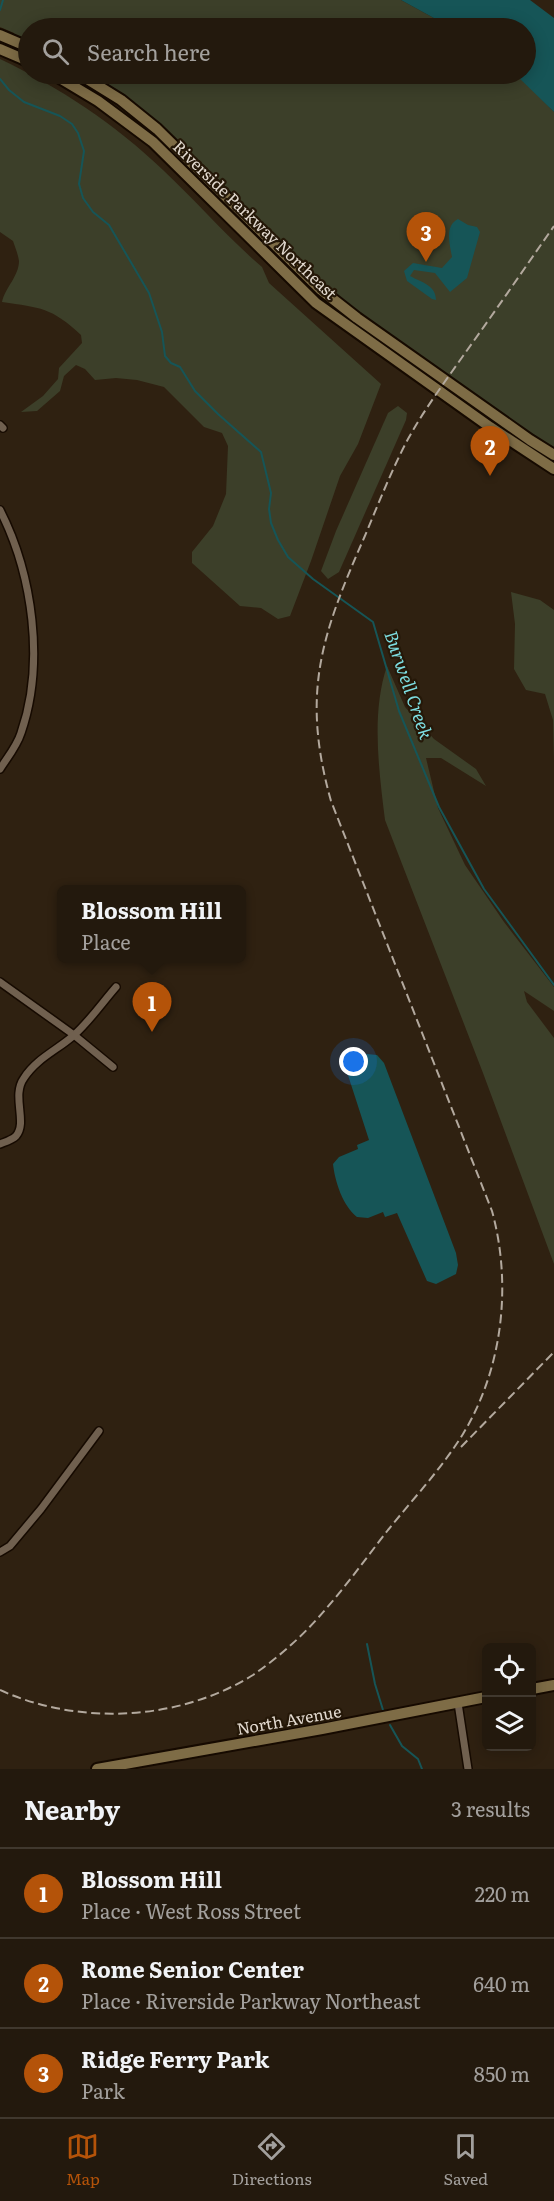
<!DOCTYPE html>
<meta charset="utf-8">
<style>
body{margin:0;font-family:Literata,serif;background:#2b2216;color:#f1f3f6}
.controls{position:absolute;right:18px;bottom:18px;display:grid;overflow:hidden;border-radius:9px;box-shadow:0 3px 15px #0003}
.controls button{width:54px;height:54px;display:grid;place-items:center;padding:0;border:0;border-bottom:2px solid #40382e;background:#23190d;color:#f1f3f6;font:30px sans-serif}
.you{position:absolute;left:354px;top:1062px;width:21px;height:21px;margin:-15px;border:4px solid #fff;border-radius:50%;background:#1a73e8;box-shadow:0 0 0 9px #1a73e833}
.badge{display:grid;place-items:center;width:39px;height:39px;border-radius:50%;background:#b45309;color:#fff;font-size:20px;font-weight:700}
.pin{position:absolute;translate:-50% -50px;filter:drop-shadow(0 2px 3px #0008)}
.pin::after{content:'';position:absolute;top:32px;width:21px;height:18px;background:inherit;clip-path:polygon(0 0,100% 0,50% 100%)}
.popup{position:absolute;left:57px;top:885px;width:189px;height:78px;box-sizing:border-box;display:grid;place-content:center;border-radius:9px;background:#23190d;filter:drop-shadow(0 2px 4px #0005);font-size:20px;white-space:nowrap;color:#a3a09d}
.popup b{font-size:22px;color:#f1f3f6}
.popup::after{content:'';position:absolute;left:50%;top:100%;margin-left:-12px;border:12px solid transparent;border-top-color:#23190d}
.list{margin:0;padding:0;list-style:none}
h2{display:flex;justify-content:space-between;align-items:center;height:78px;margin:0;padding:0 24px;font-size:26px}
h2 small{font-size:20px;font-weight:400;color:#a3a09d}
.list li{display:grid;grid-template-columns:39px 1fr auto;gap:18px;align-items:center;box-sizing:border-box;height:90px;padding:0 24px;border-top:2px solid #40382e}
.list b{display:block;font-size:22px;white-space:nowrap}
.list p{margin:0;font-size:20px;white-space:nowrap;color:#a3a09d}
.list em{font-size:20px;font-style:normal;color:#a3a09d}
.icon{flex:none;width:33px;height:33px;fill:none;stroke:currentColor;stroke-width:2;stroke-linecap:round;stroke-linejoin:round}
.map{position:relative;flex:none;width:554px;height:1769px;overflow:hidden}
.search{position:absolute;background:#23190d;box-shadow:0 3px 15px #0003;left:18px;right:18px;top:18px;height:66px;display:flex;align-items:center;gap:15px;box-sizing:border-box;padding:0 21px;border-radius:33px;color:#a3a09d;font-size:22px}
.sheet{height:348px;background:#23190d}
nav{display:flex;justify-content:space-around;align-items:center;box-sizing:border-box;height:84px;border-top:2px solid #40382e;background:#23190d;font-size:16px;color:#a3a09d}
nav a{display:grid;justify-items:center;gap:3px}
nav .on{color:#b45309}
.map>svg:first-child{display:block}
.green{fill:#3c3f29}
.water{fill:#165557}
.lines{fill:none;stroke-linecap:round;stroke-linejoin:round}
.stream{stroke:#165557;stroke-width:2}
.street-casing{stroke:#160a00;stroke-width:10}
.secondary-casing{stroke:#160a00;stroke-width:14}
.street{stroke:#70604f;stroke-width:7}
.secondary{stroke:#7e6c46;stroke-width:10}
.rail{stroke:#b3a99e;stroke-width:2;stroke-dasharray:9 4.5;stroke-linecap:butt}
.labels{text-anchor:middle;stroke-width:4.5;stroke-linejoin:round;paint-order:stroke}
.street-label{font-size:16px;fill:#e2d9cf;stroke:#251808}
.water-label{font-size:18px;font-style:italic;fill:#7ddde0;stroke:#251808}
</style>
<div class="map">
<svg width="554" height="1769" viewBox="0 0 554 1769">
<rect width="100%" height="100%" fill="#2f2111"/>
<g class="green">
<path d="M0,0H401L452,28H28V42L13,36L14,33L0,27Z"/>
<path d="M0,59C59,87 115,124 163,170C197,202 227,237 262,267L269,283L381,384L358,444L340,476L311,561L290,616L278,619L261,608L240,606L192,563V552L213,526L226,494L228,446L222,433L204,427L164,387L137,380L116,378L95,380L85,369L76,365L64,376L60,391L37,411L21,412L43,396L58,379L59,368L82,343L81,335C51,307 41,308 2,302C5,288 19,276 19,261C18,254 15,247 13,241L0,232Z"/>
<path d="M88,74H515L521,78L554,112V449L544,444L339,300L276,241L271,231L241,205L173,138Z"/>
<path d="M398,406L407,413L406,420L339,572L328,579L321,571L336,531L388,413Z"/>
<path d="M511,592L540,600L554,610V762L553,720L545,694L526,690L514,669L515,624Z"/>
<path d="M387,666L405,707L434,739L476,769L486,786L441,758H426L438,808L465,865L504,922L554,987V1011L524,991L527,1002L554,1038V1264L483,1073L385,820C379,771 371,713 387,666Z"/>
</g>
<g class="water">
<path d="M401,0H530L554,18V112L515,74H526V28H452Z"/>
<path d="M458,219L468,225L477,227L480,232L467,278L450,292L435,273L414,270L410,276C421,282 436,285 436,300L432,299L407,281L404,271L413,263L442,268L452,257C450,245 444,226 458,219Z"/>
<path d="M367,1054L377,1055L384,1063L456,1253L458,1265L456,1274L436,1284L427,1281L397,1213L385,1217L383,1212L368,1218L357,1217C343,1206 335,1182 333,1164L339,1157L358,1149L357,1145L369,1140L346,1069V1066L354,1058Z"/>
</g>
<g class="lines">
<g class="stream">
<path d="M0,10L3,0"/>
<path d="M0,79L9,90L24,102L60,116L72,124L78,133L84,151L79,184L83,198L93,212L109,225L149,293L162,332L165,356L171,363L180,367L195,391L218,414L261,452L271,493L269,509L271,523L278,540L288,557L313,579L373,622L399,711L439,807L484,889L554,985"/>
<path d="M367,1644L375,1684L383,1710"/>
<path d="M390,1725L402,1746L418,1759L422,1769"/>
</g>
<defs>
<g id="street">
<path d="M0,425L3,428"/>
<path d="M0,510C33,575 45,664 21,733C17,746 7,758 0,769"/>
<path d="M0,982L74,1035L113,1067"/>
<path d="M0,1144C5,1142 12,1140 16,1136C28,1122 11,1096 24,1078C36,1059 57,1050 73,1036C89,1022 102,1003 116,987"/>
<path d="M0,1552L10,1546L41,1509L99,1431"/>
<path d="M458,1703L468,1769"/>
</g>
<g id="secondary">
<path d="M0,35L28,47"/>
<path d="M0,49L28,61"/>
<path d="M53,74L98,101L153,142L316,303L490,427L554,469"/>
<path d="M79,74L121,100L157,129L320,289L357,318L530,440L554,455"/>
<path d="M532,1689L554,1685"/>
<path d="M97,1769L322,1729L486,1697"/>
</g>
</defs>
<use href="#street" class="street-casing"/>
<use href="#secondary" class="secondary-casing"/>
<use href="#street" class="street"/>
<use href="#secondary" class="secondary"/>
<g class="rail">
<path d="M461,1447L554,1352"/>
<path d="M0,1690C79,1726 179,1721 253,1675C266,1666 280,1655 292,1644C326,1614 360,1566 388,1530C413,1499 442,1468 463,1434C503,1368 512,1284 492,1211L331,801C301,694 321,636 364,538C378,505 391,471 408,439C424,410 444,383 463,356C494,313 524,269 554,226"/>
</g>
</g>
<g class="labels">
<g class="street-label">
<text transform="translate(255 220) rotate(44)" y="6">Riverside Parkway Northeast</text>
<text transform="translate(289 1720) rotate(-10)" y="6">North Avenue</text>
</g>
<g class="water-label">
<text transform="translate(408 685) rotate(71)" y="6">Burwell Creek</text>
</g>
</g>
</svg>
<div class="controls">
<button><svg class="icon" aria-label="locate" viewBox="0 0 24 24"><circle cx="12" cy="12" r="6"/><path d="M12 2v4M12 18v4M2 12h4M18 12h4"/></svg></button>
<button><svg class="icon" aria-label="layers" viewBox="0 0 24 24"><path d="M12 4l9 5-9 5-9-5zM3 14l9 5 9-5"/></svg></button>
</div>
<div class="you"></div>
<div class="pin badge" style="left:152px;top:1032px">1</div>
<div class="popup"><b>Blossom Hill</b>Place</div>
<div class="pin badge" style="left:490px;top:476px">2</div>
<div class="pin badge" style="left:426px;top:262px">3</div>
<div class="search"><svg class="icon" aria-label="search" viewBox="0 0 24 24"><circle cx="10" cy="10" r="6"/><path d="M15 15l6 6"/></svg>Search here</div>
</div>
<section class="sheet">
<h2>Nearby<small>3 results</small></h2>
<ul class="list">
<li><span class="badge">1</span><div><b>Blossom Hill</b><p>Place · West Ross Street</p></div><em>220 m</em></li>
<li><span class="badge">2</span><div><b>Rome Senior Center</b><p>Place · Riverside Parkway Northeast</p></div><em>640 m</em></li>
<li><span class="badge">3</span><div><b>Ridge Ferry Park</b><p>Park</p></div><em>850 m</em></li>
</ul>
</section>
<nav>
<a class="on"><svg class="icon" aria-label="map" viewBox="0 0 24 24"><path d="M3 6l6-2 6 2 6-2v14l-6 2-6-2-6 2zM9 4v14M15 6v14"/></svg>Map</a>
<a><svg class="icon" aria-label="directions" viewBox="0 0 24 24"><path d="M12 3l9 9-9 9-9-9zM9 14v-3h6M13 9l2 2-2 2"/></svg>Directions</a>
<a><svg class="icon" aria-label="saved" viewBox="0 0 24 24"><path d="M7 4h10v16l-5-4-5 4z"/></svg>Saved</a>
</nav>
